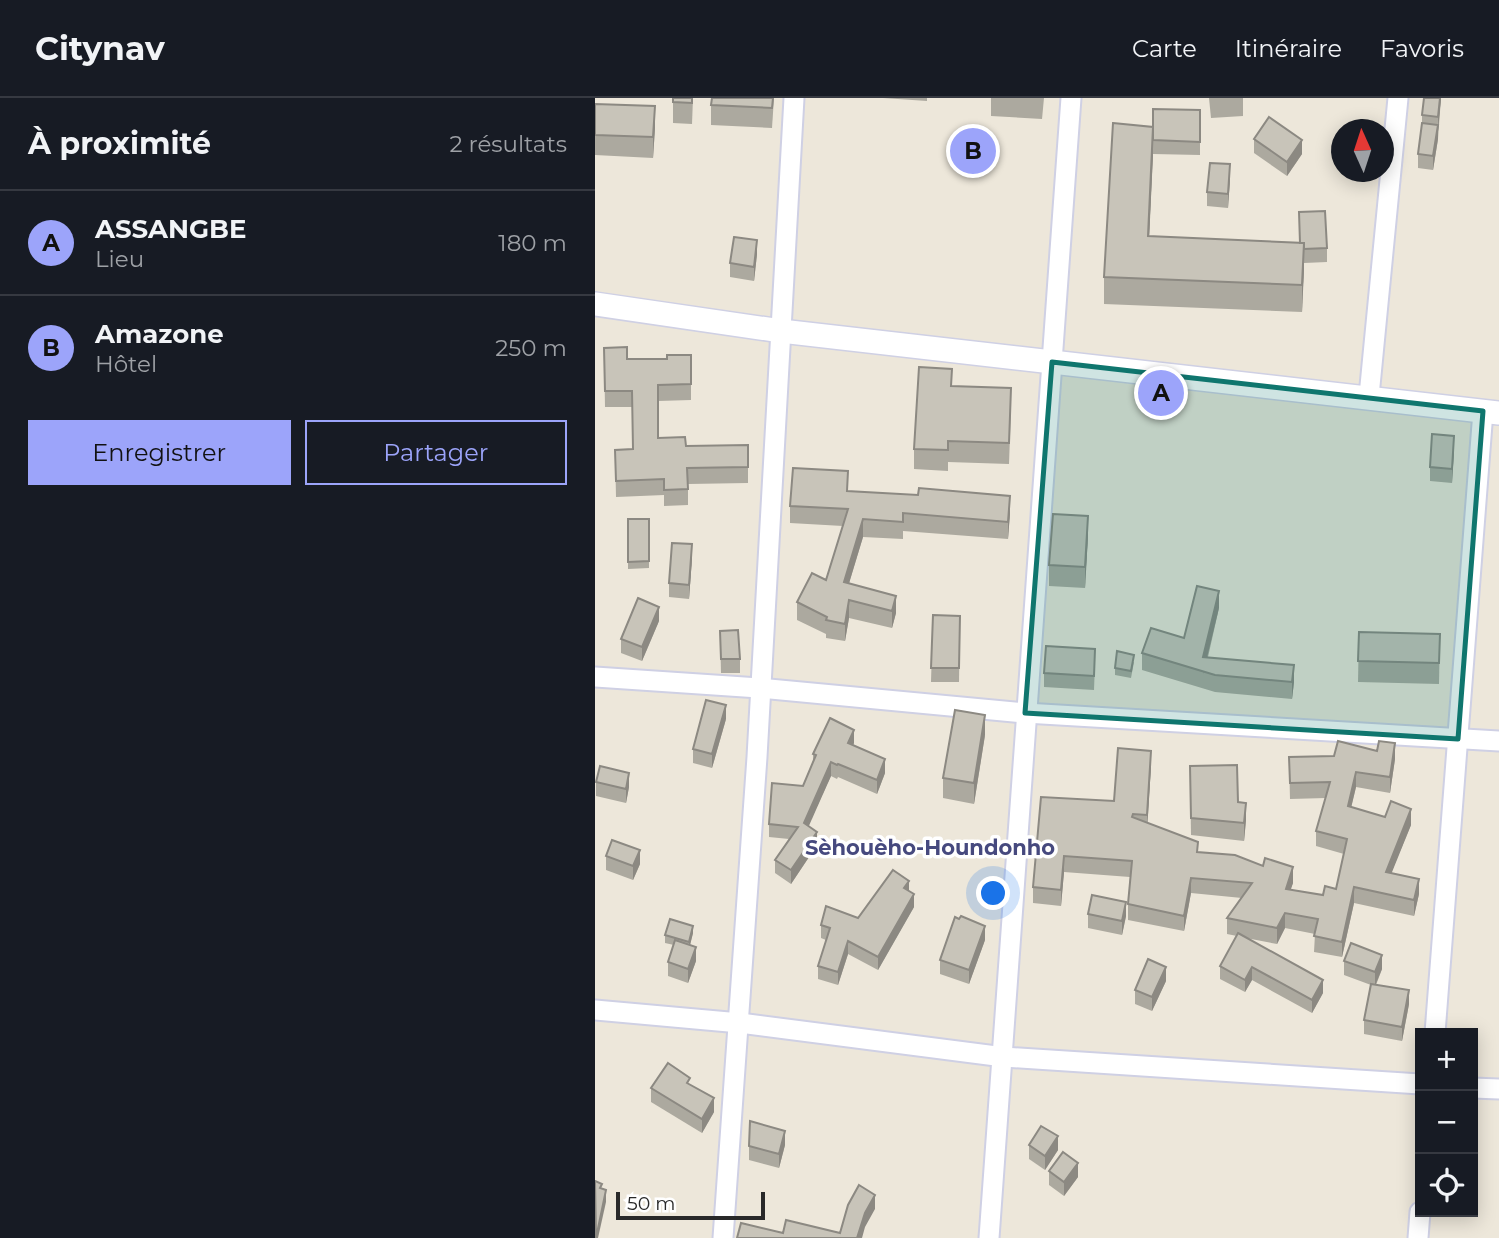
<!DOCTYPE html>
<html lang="fr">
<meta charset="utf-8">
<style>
body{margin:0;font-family:Montserrat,sans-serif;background:#20242c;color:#f1f3f6}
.controls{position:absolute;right:21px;bottom:21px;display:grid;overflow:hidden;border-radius:0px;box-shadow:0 4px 18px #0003}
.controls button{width:63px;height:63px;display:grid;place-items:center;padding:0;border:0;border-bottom:2px solid #363941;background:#171b24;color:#f1f3f6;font:35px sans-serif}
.compass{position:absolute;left:736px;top:21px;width:63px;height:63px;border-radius:50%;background:#171b24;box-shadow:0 4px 18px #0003;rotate:357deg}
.scale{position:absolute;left:21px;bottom:18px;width:149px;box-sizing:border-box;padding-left:7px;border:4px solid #292929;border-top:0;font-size:19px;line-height:24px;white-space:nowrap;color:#292929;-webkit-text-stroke:5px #fff;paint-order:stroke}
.you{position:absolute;left:399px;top:796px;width:24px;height:24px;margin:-18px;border:5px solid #fff;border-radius:50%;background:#1a73e8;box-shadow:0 0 0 10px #1a73e833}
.badge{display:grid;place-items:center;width:46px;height:46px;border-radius:50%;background:#9ca4fa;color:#111;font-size:23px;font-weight:700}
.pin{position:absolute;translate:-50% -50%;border:4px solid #fff;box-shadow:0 2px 7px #0006}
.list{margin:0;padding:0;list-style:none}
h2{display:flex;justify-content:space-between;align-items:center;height:91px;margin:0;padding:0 28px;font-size:30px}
h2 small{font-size:23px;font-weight:400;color:#9ea1a6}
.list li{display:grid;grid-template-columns:46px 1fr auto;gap:21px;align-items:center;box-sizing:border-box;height:105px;padding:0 28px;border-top:2px solid #363941}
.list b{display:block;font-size:26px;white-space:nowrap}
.list p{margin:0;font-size:23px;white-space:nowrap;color:#9ea1a6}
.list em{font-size:23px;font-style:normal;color:#9ea1a6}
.actions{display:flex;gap:14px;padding:21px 28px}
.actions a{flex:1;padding:16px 0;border:2px solid #9ca4fa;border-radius:0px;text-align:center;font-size:24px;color:#9ca4fa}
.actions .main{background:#9ca4fa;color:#111}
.icon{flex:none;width:38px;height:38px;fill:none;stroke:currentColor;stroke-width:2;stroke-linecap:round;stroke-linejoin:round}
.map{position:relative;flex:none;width:904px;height:1140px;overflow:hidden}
header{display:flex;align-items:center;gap:42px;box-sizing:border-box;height:98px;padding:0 35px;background:#171b24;border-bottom:2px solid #363941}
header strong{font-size:33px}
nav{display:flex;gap:38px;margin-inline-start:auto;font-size:24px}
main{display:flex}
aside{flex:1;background:#171b24}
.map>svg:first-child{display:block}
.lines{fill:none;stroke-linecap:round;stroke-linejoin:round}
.minor-casing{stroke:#cfd0e4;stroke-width:23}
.tertiary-casing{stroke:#cfd0e4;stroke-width:26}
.minor{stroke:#fff;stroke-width:19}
.tertiary{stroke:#fff;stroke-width:23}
.wall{fill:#aca99f}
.shaded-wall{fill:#8c8982}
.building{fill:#c8c4b9;stroke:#8c8982;stroke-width:2}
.marked{fill:#0f766e;fill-opacity:0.2;stroke:#0f766e;stroke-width:5;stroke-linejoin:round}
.labels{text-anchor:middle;stroke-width:7;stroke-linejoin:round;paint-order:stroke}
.neighbourhood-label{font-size:21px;font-weight:bold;fill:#46497e;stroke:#fff}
</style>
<header>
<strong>Citynav</strong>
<nav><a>Carte</a><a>Itinéraire</a><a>Favoris</a></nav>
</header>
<main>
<aside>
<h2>À proximité<small>2 résultats</small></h2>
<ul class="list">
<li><span class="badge">A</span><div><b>ASSANGBE</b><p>Lieu</p></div><em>180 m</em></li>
<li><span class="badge">B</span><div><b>Amazone</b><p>Hôtel</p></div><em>250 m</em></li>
</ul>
<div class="actions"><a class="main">Enregistrer</a><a>Partager</a></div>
</aside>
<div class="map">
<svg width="904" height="1140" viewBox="0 0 904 1140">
<rect width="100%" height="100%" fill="#ede7da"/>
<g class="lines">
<defs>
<g id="minor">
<path d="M774,298L803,0"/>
<path d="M0,579L164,590L430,615L904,643"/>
<path d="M0,912L145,925L409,959L825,986"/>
<path d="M840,935L888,313"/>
<path d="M878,990L904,991"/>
<path d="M128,1140L162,659L199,0"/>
<path d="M394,1140L476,0"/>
<path d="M823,1140L825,1114"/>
</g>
<path id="tertiary" d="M0,206L186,233L904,315"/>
</defs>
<use href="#minor" class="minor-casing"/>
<use href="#tertiary" class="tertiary-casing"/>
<use href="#minor" class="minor"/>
<use href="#tertiary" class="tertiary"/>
</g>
<g class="wall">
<path d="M78,0H98L97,26L78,25Z"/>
<path d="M179,0L177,30L116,27V7Z"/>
<path d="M288,0H332V3Z"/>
<path d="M396,0H449L447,21L396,18Z"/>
<path d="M614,0H648V18L616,20Z"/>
<path d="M846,0L843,41L838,72L823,70V56L827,28V17Z"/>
<path d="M0,6L60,29L58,60L0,57Z"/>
<path d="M605,12V57L558,56L554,138L705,145L704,114L732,150V164L709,165L707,214L509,206V179L558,29Z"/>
<path d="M659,41L707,56L692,78L659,55Z"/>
<path d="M635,80L633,110L612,108V94Z"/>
<path d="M162,156L159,183L135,179V165Z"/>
<path d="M9,250L32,261H72L96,257V302L63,303V340L91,348L153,347V385L93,386V407L69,408V397L21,399L20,352L38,351L37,309H10Z"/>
<path d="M357,288L416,310L414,366L353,364V373L319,371V351Z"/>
<path d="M859,352L857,385L835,383V369Z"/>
<path d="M253,393L415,415L413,441L308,433V441L268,439L254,485L301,515L297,530L254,520L250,543L231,540V536L202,522V504L231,482L248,428L195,425V408Z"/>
<path d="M33,421H54V470L33,471Z"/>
<path d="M493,438L490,490L454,488V467Z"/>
<path d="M97,460L94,501L74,499V485Z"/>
<path d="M624,510L613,559L699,584L697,601L620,594L547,572V555L589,540Z"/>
<path d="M338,517L365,518L364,584H336Z"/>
<path d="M64,523L47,563L26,555V541Z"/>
<path d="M125,533L145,561V575H126Z"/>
<path d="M764,534L845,536L844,586L763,584Z"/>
<path d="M539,564L536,580L520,577V570Z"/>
<path d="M500,565L499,592L449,589V575Z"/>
<path d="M131,621L117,670L98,665V651Z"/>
<path d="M390,637L379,706L348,700V680Z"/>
<path d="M259,645L258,647L290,675L282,696L243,679L242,681L236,678L213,728L222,747L196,786L180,775V762L194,741L174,739V726L208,688L218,663V656Z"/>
<path d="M694,659L800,661L795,695L761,689L756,709L816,727L796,775L824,796L819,818L759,805L747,859L719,854L720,836L690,830L682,846L651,840L728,895L717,915L657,882L650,894L625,881V868L642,838L632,836V820L647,800L596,795L589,833L533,822V806L535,779L469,774L466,808L438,805V789L519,703L556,668L552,725L603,754L698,785L695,792L728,797L741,791L749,756L721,748V733L731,700L695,701Z"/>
<path d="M595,668L643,704L651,722L649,743L596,737Z"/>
<path d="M1,684L34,689L31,705L1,698Z"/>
<path d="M11,758L45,766L38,782L11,772Z"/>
<path d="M314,793L319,809L283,872L253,856L243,887L223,881V868L231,842L226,840V827L263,820Z"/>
<path d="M493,816L531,818L527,837L493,830Z"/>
<path d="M98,835L95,847L101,863L93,885L73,878V864L79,847L70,845V837Z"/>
<path d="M390,842L374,886L345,876V862Z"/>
<path d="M749,863L787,871L781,887L814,906L807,943L769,936V922L776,887L749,877Z"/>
<path d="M571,883L557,913L540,906V892Z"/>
<path d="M56,990L119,1014L107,1035L56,1004Z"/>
<path d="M190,1047L184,1070L154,1062V1048Z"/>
<path d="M434,1047L463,1052L450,1072L434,1061Z"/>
<path d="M454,1073L483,1079L469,1098L454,1087Z"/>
</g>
<g class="shaded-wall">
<path d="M845,0H846L843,33V19Z"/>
<path d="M60,8V29L58,60V39Z"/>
<path d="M843,27V41L838,72V58Z"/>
<path d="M558,29V56L553,165V138Z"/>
<path d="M707,42V56L692,78V64Z"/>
<path d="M635,66V80L633,110V96Z"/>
<path d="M162,142V156L159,183V169Z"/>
<path d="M709,145V172L707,214V187Z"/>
<path d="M859,338V352L857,385V371Z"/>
<path d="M415,398V415L413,441V424Z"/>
<path d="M493,418V438L490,490V469Z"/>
<path d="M268,421V439L249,502V484Z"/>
<path d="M97,446V460L94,501V487Z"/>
<path d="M624,493V510L608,576V559Z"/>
<path d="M301,498V515L297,530V513Z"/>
<path d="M254,502V520L250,543V526Z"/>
<path d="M64,509V523L47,563V549Z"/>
<path d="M699,567V584L697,601V584Z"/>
<path d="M131,607V621L117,670V656Z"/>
<path d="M390,617V637L379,706V685Z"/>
<path d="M259,632V645L253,658V645Z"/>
<path d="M800,645V661L795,695V679Z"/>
<path d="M556,653V668L552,733V717Z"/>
<path d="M290,661V675L282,696V682Z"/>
<path d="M236,664V678L209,739V725Z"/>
<path d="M761,674V689L753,723V708Z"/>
<path d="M34,675V689L31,705V691Z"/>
<path d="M651,705V722L649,743V725Z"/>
<path d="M816,711V727L791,789V774Z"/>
<path d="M222,734V747L196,786V772Z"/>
<path d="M45,752V766L38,782V768Z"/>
<path d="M469,758V774L466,808V792Z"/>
<path d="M698,769V785L691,806V791Z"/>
<path d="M596,780V795L589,833V818Z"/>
<path d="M824,781V796L819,818V802Z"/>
<path d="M314,783V796L309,790Z"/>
<path d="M759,789V805L747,859V844Z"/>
<path d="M319,796V809L283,872V859Z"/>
<path d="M531,804V818L527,837V823Z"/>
<path d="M690,815V830L682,846V830Z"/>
<path d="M98,828V835L94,851V844Z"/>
<path d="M390,828V842L374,886V872Z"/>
<path d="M253,843V856L243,887V874Z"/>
<path d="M101,849V863L93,885V871Z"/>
<path d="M787,857V871L780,888V874Z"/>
<path d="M571,869V883L557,913V899Z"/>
<path d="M657,869V882L650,894V882Z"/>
<path d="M728,882V895L717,915V902Z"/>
<path d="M814,892V906L807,943V929Z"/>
<path d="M119,1000V1014L107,1035V1021Z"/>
<path d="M190,1033V1047L184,1070V1056Z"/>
<path d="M463,1038V1052L450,1072V1058Z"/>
<path d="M483,1065V1079L469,1098V1084Z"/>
<path d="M11,1092V1104L3,1140H1Z"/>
<path d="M280,1097V1111L270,1129L267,1140H262L270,1115Z"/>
</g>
<g class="building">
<path d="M78,0H97V5L78,4Z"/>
<path d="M117,0H178L177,10L116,7Z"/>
<path d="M829,0H845L843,19L827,17Z"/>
<path d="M0,6L60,8L58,39L0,37Z"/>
<path d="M558,11L605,12V44L558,42Z"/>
<path d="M674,19L707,42L692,64L659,41Z"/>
<path d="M518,25L558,29L553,138L709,145L707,187L509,179Z"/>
<path d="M827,25L843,27L838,58L823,56Z"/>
<path d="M615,65L635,66L633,96L612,94Z"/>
<path d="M730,113L732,150L709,151V145H705L704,114Z"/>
<path d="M139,139L162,142L159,169L135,165Z"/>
<path d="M32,249V261H72V257H96V286L63,287V340L90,339L91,348L153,347V369L92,370L93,391L69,392V381L21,383L20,352L38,351L37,293H10L9,250Z"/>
<path d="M324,269L357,271L356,288L416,290L414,345L353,343V352L319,351Z"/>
<path d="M837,336L859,338L857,371L835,369Z"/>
<path d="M198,370L253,373L252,393L323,397L324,390L415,398L413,424L308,415V424L268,421L249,484L301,498L297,513L254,502L250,526L231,522L232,519L202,504L217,475L231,482L253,411L195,408Z"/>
<path d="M458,416L493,418L490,469L454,467Z"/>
<path d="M33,421H54V463L33,464Z"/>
<path d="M77,445L97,446L94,487L74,485Z"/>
<path d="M602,488L624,493L608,559L699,567L697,584L620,577L547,555L556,530L589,540Z"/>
<path d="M43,500L64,509L47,549L26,541Z"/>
<path d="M338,517L365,518L364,570H336Z"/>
<path d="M143,532L145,561H126L125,533Z"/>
<path d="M764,534L845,536L844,565L763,563Z"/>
<path d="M451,548L500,551L499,578L449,575Z"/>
<path d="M522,553L539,557L536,573L520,570Z"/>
<path d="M111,602L131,607L117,656L98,651Z"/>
<path d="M360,612L390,617L379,685L348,680Z"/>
<path d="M235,620L259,632L253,645L290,661L282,682L243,666L242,667L236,664L209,725L222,734L196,772L180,762L203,729L174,726L177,685L208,688L221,657L218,656Z"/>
<path d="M743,643L782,653L784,643L800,645L795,679L761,674L753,708L790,719L796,703L816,711L791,774L824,781L819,802L759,789L747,844L719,838L723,821L690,815L682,830L632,820L657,785L596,780L589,818L533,806L537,763L469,758L466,792L438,789L446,699L519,703L523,650L556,653L552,717L538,716L537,719L603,744L602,754L640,757L668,768L670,760L698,769L691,791L728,797L730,788L741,791L752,741L721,733L735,684L695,685L694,659L739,658Z"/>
<path d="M642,667L643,704L651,705L649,725L596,720L595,668Z"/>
<path d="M5,668L34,675L31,691L1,684Z"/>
<path d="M17,742L45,752L38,768L11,758Z"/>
<path d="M298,772L314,783L309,790L319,796L283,859L253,843L243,874L223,868L235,830L226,827L231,808L263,820Z"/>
<path d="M497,797L531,804L527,823L493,816Z"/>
<path d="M366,818L390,828L374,872L345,862L360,819L364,821Z"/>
<path d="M75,821L98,828L94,844L70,837Z"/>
<path d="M643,835L728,882L717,902L657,869L650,882L625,868Z"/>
<path d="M80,842L101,849L93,871L73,864Z"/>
<path d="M756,845L787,857L780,874L749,863Z"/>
<path d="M553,861L571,869L557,899L540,892Z"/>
<path d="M776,886L814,892L807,929L769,922Z"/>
<path d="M73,965L95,980L92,985L119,1000L107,1021L56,990Z"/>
<path d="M155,1023L190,1033L184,1056L154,1048Z"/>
<path d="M446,1028L463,1038L450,1058L434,1047Z"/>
<path d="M468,1054L483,1065L469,1084L454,1073Z"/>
<path d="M0,1083L7,1086L5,1090L11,1092L1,1140Z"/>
<path d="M264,1087L280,1097L270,1115L262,1140H142L146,1125L188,1135L191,1122L245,1135L253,1107Z"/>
</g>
<path class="marked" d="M457,264L888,313L863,641L430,615Z"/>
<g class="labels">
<g class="neighbourhood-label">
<text x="335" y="757">Sèhouèho-Houndonho</text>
</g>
</g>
</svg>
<div class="controls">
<button>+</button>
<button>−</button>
<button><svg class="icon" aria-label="locate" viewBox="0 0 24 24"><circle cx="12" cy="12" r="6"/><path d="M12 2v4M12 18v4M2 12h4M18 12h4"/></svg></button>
</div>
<svg class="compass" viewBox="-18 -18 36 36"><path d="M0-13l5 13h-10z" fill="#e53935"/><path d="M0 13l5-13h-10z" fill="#9ea1a6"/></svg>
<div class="scale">50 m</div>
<div class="you"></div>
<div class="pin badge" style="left:566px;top:295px">A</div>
<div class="pin badge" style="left:378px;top:53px">B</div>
</div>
</main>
